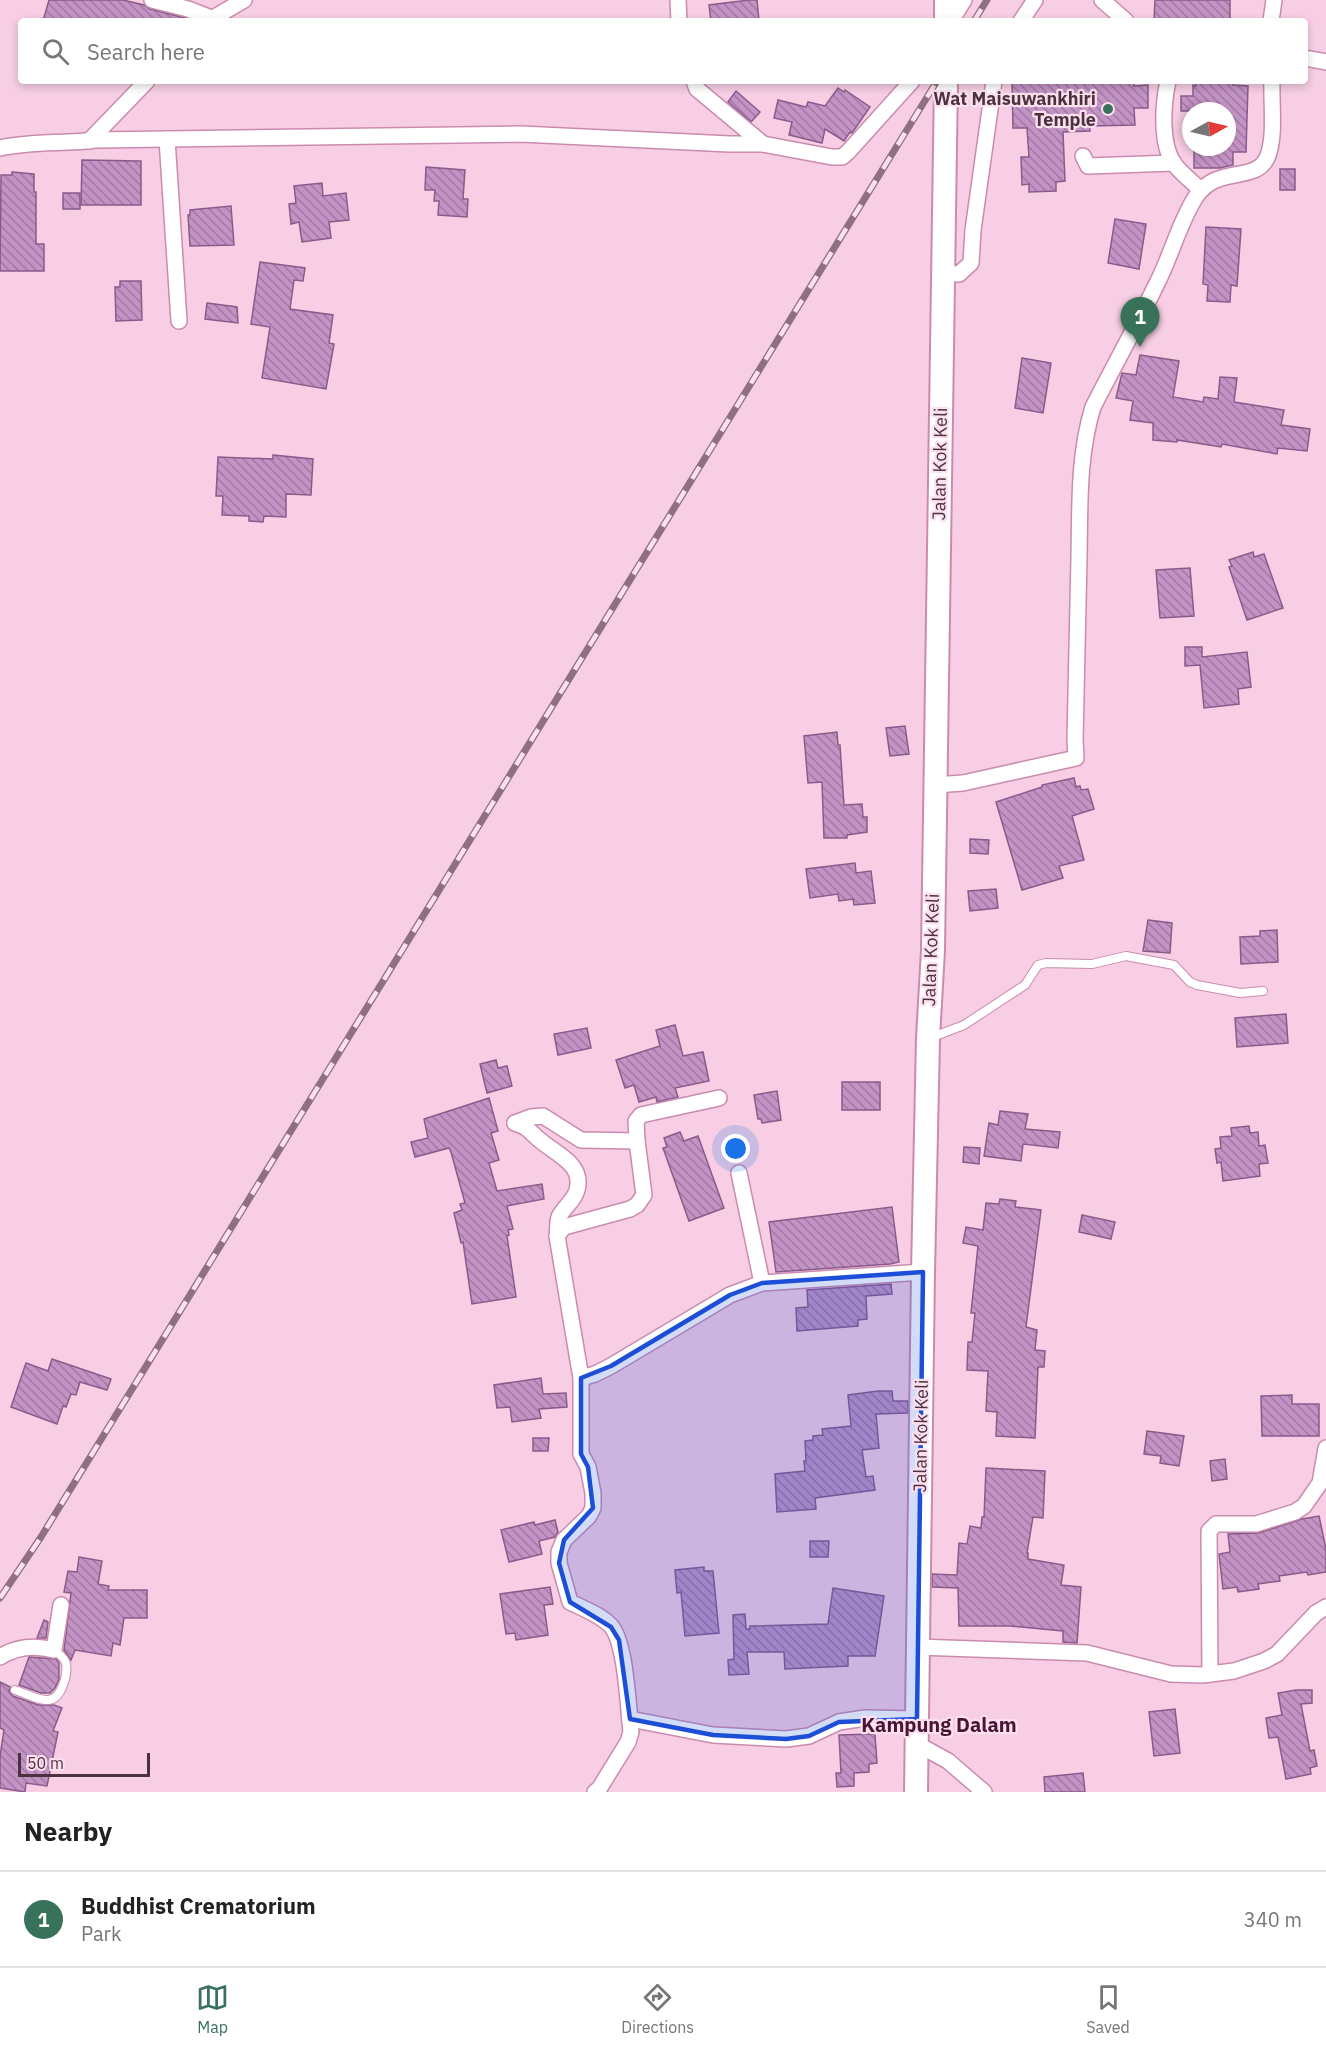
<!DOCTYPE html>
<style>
body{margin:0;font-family:"IBM Plex Sans",sans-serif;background:#f2f2f2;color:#222}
.compass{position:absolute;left:1182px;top:102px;width:54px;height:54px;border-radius:50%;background:#fff;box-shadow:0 3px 9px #0003;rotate:82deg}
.scale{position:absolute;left:18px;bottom:15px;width:132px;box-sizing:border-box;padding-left:6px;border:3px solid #4c3140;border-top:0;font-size:16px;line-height:21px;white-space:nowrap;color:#4c3140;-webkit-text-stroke:4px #fce0ee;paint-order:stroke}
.you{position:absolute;left:736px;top:1149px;width:21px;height:21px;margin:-15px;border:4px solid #fff;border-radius:50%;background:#1a73e8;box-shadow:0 0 0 9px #1a73e833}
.badge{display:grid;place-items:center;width:39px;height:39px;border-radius:50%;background:#38725b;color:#fff;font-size:20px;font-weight:700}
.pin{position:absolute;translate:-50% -50px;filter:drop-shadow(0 2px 3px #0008)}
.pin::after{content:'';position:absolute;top:32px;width:21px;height:18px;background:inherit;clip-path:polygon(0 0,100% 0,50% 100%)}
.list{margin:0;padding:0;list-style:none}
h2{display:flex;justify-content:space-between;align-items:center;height:78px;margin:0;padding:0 24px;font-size:26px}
h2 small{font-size:20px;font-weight:400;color:#767676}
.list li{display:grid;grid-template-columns:39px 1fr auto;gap:18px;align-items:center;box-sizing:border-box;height:96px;padding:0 24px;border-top:2px solid #e0e0e0}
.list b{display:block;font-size:22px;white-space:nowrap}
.list p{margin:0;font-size:20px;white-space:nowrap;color:#767676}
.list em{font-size:20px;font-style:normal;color:#767676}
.icon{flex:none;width:33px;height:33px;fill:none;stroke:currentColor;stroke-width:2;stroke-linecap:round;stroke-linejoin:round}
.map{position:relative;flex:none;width:1326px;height:1792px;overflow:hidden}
.search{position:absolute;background:#fff;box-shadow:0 3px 9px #0003;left:18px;right:18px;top:18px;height:66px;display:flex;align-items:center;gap:15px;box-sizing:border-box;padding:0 21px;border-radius:6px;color:#767676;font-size:22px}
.sheet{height:174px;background:#fff}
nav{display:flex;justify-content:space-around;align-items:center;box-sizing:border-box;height:84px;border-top:2px solid #e0e0e0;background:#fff;font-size:16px;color:#767676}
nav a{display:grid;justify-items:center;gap:3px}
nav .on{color:#38725b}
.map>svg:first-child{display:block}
.building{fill:url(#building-back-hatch);stroke:#895b8b;stroke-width:1.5}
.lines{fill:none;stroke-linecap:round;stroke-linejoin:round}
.lane-casing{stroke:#cb8baf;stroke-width:10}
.street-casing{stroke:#cb8baf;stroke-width:18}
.secondary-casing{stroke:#cb8baf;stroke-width:26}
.lane{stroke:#fff;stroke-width:8}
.street{stroke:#fff;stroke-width:15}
.secondary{stroke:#fff;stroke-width:22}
.rail-casing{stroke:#8f6f80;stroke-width:7}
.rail{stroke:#fce0ee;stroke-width:4.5;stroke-dasharray:14;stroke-linecap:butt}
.marked{fill:#1d4ed8;fill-opacity:0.2;stroke:#1d4ed8;stroke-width:4.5;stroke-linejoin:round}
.poi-dot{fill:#38725b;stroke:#fce0ee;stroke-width:2}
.labels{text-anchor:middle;stroke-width:4.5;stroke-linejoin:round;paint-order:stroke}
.poi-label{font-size:18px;font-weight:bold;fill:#4c3140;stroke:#fce0ee;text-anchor:end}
.street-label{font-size:18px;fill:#4c3140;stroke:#fce0ee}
.neighbourhood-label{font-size:20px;font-weight:bold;fill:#491435;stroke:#fce0ee}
</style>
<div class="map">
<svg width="1326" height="1792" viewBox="0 0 1326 1792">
<defs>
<pattern id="building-back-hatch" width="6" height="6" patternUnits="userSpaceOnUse" patternTransform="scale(1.5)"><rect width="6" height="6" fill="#c493c5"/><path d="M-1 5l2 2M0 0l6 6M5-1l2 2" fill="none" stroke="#a179a1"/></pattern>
</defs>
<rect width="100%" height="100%" fill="#f7cee3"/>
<g class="building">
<path d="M49,0H123L144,5L150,9L185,18V21H43Z"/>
<path d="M749,0H757L759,21H711L709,5Z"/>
<path d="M1155,0H1230V21H1154Z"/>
<path d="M1012,81H1134V86L1148,85V108H1134L1135,125L1090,126V131L1063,132L1065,181L1056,182V191L1029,192V184L1022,185L1021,157H1029L1027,128H1013Z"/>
<path d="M1196,81H1233V85L1248,86L1246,152H1233V165L1220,168H1194V147H1227V111H1181V96H1193V85L1196,86Z"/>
<path d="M838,88L844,92L845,90L870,107L852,133L850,132L844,141L825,129L822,143L789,135L792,122L774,118L778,100L806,107L808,102L825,106Z"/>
<path d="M736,91L760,112L751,122L728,102Z"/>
<path d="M82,160L141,161V205H81Z"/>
<path d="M426,167L465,170L463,199H468L467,217L438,215L439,201H434L435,190H425Z"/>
<rect x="1280" y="169" width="15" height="21"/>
<path d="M12,172L34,174V192H36V244H44V271H0L1,175H12Z"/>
<path d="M322,183L323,196L346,193L349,220L329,222L331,238L302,242L299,222L291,224L289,204L296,203L294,186Z"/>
<rect x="63" y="193" width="17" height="16"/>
<path d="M231,206L234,245L190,246L188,215H190V210Z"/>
<path d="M1115,219L1146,224L1139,269L1108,263Z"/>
<path d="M1206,227L1241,229L1237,286L1231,285L1230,302L1207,301L1208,285L1203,284Z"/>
<path d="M260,262L305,268L303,281L294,280L290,309L333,315L329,343L334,344L326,389L262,378L270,327L251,324Z"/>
<path d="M120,281H141L142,320L116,321L115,287H120Z"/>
<path d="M207,303L237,307L238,323L205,319Z"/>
<path d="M1140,355L1179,361L1173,397L1203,402L1204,397L1218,399L1220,377L1237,378L1234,402L1284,410L1281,425L1310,429L1307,451L1278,448L1277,454L1222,444L1221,447L1177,440V442L1153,440V423L1130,420L1133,401L1116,398L1122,373L1136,375Z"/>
<path d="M1022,358L1051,363L1043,413L1015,408Z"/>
<path d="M273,455L313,459L311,495L286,494V517L264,516L263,522L249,521V516L222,515L223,496H216L218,457L273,459Z"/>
<path d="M1253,552L1254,557L1264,554L1283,608L1247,620L1229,567L1232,566L1229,560Z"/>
<path d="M1190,568L1194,616L1160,618L1156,570Z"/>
<path d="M1185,647H1202V657L1247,652L1251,687L1238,689L1239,704L1204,708L1200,665L1185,666Z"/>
<path d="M905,726L909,754L890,756L886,728Z"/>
<path d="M837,732L838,745H840L844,805L862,804L863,817H867V832L847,835V838H824L822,782L808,783L804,736Z"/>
<path d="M1074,778L1076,787L1080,786L1081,790L1088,789L1094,809L1072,816L1084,860L1059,866L1063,878L1022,890L996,802L1042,787V785Z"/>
<path d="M970,839L989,840L988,854L970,853Z"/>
<path d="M855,863L856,873L871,871L875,903L854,905L853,899L839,901L838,894L810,898L806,869Z"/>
<path d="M996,889L998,908L970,911L968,891Z"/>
<path d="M1148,920L1172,923L1170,953L1143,951Z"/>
<path d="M1277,930L1278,962L1241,964L1240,937L1260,936V931Z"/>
<path d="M1286,1014L1288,1043L1237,1047L1235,1018Z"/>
<path d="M675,1025L683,1056L703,1052L709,1081L675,1088L678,1097L657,1102L656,1097L639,1102L634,1085L625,1088L616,1060L660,1046L656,1030Z"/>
<path d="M587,1028L591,1048L558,1055L554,1034Z"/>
<path d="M496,1060L498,1068L507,1066L512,1086L487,1093L480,1064Z"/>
<rect x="842" y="1082" width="38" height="28"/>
<path d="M777,1091L781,1120L762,1123L761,1119H758L754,1095Z"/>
<path d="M489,1098L498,1131L491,1133L499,1160L489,1163L497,1191L542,1184L544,1199L507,1206L513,1229L508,1230L509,1235L507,1236L516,1297L472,1304L463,1242L461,1243L454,1213L462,1210L460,1204L465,1203L451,1152L449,1148L415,1157L411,1142L428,1138L424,1119Z"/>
<path d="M1000,1111L1028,1114L1025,1129L1060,1132L1058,1148L1023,1144L1021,1161L984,1156L989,1123L998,1125Z"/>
<path d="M1249,1126L1250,1133L1258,1132L1259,1146L1265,1145L1268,1163L1259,1164L1260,1176L1223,1181L1221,1162L1217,1163L1215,1149L1221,1148L1220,1137L1232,1136L1231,1128Z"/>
<path d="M680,1132L684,1141L698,1136L724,1208L689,1221L663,1148L667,1147L664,1138Z"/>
<path d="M964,1147L980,1148L979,1164L963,1162Z"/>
<path d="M1000,1199L1016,1201L1015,1207L1041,1210L1026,1327L1037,1330L1035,1350L1045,1351L1044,1367H1038L1035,1438L996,1436L997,1412L986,1411L988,1371L967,1370L968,1342H972L975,1313H971L978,1246L963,1243L966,1227L983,1230L986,1203L999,1204Z"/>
<path d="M892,1207L899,1262L890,1264L776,1272L769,1222Z"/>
<path d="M1082,1215L1115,1222L1111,1239L1079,1232Z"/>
<path d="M891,1284L892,1294L866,1296L867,1319L858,1320V1326L797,1331L796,1308L808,1307L807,1290Z"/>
<path d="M52,1359L111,1379L107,1390L80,1382L76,1395L71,1394L66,1407L63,1406L57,1424L11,1407L26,1363L48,1371Z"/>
<path d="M541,1378L543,1394L566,1393L567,1407L539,1409L541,1418L512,1422L510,1407L497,1408L494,1385Z"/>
<path d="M878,1391H892L893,1401H908V1413L876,1414L879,1448L862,1450L866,1477L873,1476L875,1490L815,1498L816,1509L777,1512L775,1474L805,1471L804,1461H806L805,1441L813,1440V1436L823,1435L822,1429L851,1426L848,1395Z"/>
<path d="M1292,1395V1404H1319V1436H1262L1261,1396Z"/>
<path d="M1147,1431L1184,1436L1179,1466L1160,1463L1161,1456L1144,1454Z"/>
<path d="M533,1438H549L548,1451H533Z"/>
<path d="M1225,1459L1227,1479L1212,1481L1210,1461Z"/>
<path d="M986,1468L1045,1471L1043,1518L1033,1517L1027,1553H1028V1559L1064,1565L1061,1585L1081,1587L1077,1643L1063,1642V1631L1010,1626H959L958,1588L932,1587V1574L957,1575L959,1543L967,1544L970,1526L981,1528L982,1517H984Z"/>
<path d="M1319,1516L1326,1549V1572L1308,1575L1307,1572L1279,1576L1280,1581L1258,1584L1259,1589L1238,1592L1237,1587L1223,1589L1219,1554L1230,1552L1228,1534L1259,1533L1302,1519Z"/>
<path d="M555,1520L558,1532L555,1537L539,1541L542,1554L509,1562L501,1530L534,1522L535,1525Z"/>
<path d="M810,1541H829L828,1557H810Z"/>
<path d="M79,1557L102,1561L98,1584L109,1586L108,1590H147V1618H124L120,1645L113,1643L111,1656L75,1650L71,1660L64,1650L71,1593L64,1592L68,1571L77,1572Z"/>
<path d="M704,1567V1571H713L719,1633L685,1636L681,1592L677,1593L675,1570Z"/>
<path d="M550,1587L553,1604L544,1605L548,1635L516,1640L515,1633L506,1634L500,1594Z"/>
<path d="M833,1588L884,1596L875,1656H848V1666L785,1669L784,1652H747L749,1674L729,1675L728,1660L734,1659L733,1615L745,1614L746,1629H750V1626L828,1624Z"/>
<path d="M44,1620L48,1622L46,1638H37Z"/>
<path d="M29,1657L56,1659L59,1663V1679L55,1688L50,1693H41L19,1685Z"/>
<path d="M0,1682L10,1687L9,1692L13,1696L38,1705H54L62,1708L53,1731L58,1732L47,1786L26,1783L25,1792L0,1788V1756L4,1730L0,1728Z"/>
<path d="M1296,1690H1312V1703L1301,1704L1310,1751L1314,1750L1317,1766L1310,1768L1311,1774L1286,1779L1278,1737L1269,1738L1266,1718L1282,1715L1278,1693Z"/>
<path d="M1175,1709L1180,1753L1154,1756L1149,1712Z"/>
<path d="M873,1734L875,1735L877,1763L869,1764V1772L854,1773V1786L837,1787L836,1773H841L839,1735Z"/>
<path d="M1083,1773L1085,1792H1045L1044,1777Z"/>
</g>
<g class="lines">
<defs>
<g id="lane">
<path d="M930,1038L964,1025L1025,985L1038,965L1046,963L1092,964L1126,956L1174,965L1190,982L1197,985L1240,993L1263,991"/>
<path d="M15,1690C25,1693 38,1701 48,1700C61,1700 68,1675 66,1664C65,1657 58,1654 54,1650"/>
</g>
<g id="street">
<path d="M152,0L188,9L211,18"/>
<path d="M678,0L679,21"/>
<path d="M1102,0L1126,21"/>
<path d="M208,21L244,0"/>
<path d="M951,21L964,0"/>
<path d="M1021,21L1035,0"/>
<path d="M1271,21L1274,0"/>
<path d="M1305,58L1326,62"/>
<path d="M694,81L697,89L763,144"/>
<path d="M1168,81C1163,104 1160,143 1174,164C1181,173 1192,182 1201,190"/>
<path d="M167,139L179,321"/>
<path d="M89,141L147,81"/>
<path d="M0,148C32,141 64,144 96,140L521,134L730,144H763L832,157H842L848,152L912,81"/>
<path d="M1083,156L1088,166L1174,163"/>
<path d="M943,273L959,274L971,263L973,230L994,81"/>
<path d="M934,785L963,783L1076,758L1075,740C1076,679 1078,618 1079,557C1080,507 1078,455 1093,407C1115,364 1139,321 1160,277C1172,252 1180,222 1195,198C1216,164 1254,184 1267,158C1276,138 1271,103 1272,81"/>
<path d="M515,1123C532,1129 528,1131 541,1141C556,1154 584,1164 577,1190C574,1201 564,1207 559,1217C557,1223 558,1231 557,1236L581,1378V1454L588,1467L593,1493V1508L589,1516L564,1540L559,1552V1563L570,1602C584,1609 601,1615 611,1626C626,1643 628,1707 631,1732L628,1742L599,1789L595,1792"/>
<path d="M515,1123L531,1117L543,1116L581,1140L637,1141"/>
<path d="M739,1173L762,1283"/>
<path d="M557,1236L564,1227L630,1209L637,1205L644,1195L637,1141L636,1121L641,1115L719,1098"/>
<path d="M581,1378L595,1374L611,1366L730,1295L762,1283L923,1272"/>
<path d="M917,1647L1087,1653L1171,1674L1202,1675L1234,1671L1264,1661L1277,1654L1316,1613L1326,1607"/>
<path d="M0,1657C17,1646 35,1645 54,1650L61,1605"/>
<path d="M1210,1674L1209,1531L1216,1524H1256L1295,1512L1304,1506L1320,1483L1326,1448"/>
<path d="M630,1719L713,1735L786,1739L809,1736L839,1722L865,1718L917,1719"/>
<path d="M917,1744L948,1761L984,1792"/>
</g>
<g id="secondary">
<path d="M946,21V0"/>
<path d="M916,1792L923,1272L928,1038L933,950L946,81"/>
</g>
</defs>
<use href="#lane" class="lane-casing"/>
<use href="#street" class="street-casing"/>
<use href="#secondary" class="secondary-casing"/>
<use href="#lane" class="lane"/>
<use href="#street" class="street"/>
<use href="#secondary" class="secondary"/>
<defs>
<g id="rail">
<path d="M974,21L987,0"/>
<path d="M0,1598L41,1537L937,81"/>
</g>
</defs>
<use href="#rail" class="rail-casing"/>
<use href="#rail" class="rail"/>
</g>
<path class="marked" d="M923,1272L917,1719L839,1722L809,1736L786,1739L713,1735L630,1719L619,1640L611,1627L570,1602L559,1563L564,1540L593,1508L588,1467L581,1454V1378L611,1366L730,1295L762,1283Z"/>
<circle class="poi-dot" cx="1108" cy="109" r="6"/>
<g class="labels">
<g class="poi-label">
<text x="1096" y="105">Wat Maisuwankhiri<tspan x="1096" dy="21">Temple</tspan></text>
</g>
<g class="street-label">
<text transform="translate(940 464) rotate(-89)" y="6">Jalan Kok Keli</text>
<text transform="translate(931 950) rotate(-88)" y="6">Jalan Kok Keli</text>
<text transform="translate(921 1436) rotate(-89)" y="6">Jalan Kok Keli</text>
</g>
<g class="neighbourhood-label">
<text x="939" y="1732">Kampung Dalam</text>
</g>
</g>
</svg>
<svg class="compass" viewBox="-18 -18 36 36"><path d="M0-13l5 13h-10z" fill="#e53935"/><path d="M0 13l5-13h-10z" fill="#767676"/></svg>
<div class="scale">50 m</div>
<div class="you"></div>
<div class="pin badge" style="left:1140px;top:347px">1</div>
<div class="search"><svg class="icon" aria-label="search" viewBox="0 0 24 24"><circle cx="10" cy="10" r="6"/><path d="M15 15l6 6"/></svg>Search here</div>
</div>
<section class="sheet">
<h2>Nearby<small></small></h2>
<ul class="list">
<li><span class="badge">1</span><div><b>Buddhist Crematorium</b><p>Park</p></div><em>340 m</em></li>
</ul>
</section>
<nav>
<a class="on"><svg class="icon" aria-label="map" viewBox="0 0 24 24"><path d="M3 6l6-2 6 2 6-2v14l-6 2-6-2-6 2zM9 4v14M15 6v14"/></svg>Map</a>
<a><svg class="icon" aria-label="directions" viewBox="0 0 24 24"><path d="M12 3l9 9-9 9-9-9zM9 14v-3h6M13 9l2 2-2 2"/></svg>Directions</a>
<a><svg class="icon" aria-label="saved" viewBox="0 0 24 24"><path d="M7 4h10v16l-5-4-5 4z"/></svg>Saved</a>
</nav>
